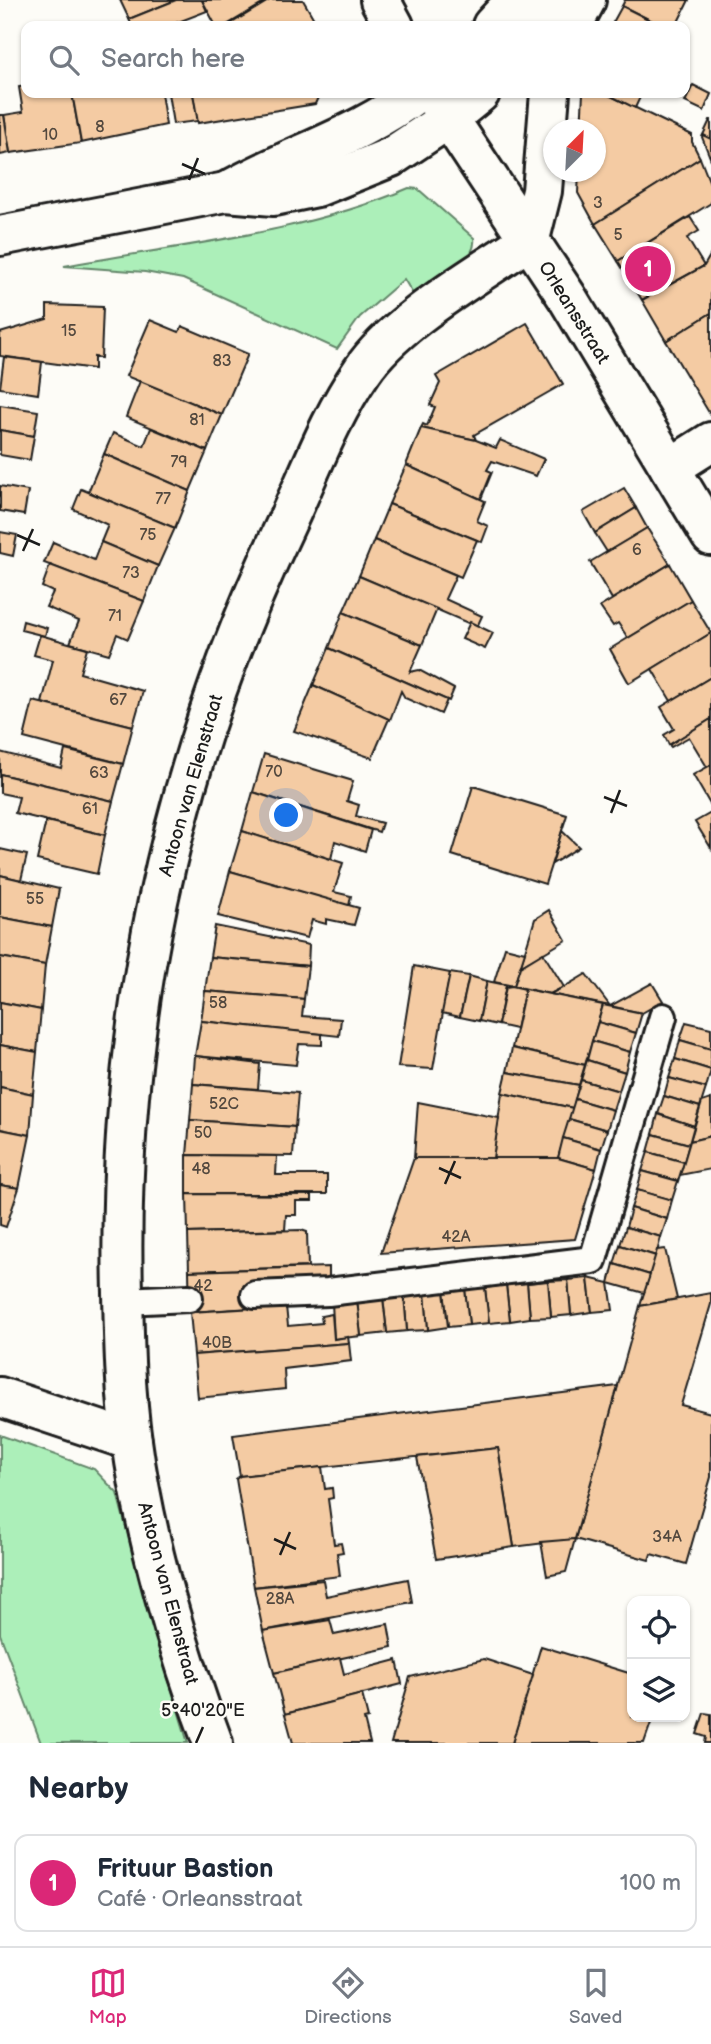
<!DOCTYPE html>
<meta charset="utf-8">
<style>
body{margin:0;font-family:"Balsamiq Sans",sans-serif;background:#f6f6f7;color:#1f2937}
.controls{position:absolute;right:21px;bottom:21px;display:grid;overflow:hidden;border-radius:14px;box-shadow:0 2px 5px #0004}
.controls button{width:63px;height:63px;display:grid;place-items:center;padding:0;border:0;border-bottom:2px solid #e0e1e3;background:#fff;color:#1f2937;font:35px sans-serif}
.compass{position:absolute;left:543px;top:119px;width:63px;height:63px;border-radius:50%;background:#fff;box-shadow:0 2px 5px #0004;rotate:24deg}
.you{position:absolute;left:287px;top:816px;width:24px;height:24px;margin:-18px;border:5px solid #fff;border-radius:50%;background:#1a73e8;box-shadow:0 0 0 10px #1a73e833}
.badge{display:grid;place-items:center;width:46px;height:46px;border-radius:50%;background:#db2777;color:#fff;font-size:23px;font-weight:700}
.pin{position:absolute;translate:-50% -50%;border:4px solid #fff;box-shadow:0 2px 7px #0006}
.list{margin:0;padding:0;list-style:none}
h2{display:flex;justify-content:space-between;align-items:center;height:91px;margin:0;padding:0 28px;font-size:30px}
h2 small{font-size:23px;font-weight:400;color:#747a83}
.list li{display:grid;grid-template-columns:46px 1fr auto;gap:21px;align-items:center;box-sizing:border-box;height:98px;margin:0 14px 14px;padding:0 14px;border:2px solid #e0e1e3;border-radius:14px}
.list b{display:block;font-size:26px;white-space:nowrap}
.list p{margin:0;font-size:23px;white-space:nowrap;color:#747a83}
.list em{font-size:23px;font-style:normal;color:#747a83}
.icon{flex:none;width:38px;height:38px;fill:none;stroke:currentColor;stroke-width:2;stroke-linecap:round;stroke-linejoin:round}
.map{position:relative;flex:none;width:711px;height:1743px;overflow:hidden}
.search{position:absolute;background:#fff;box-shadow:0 2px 5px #0004;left:21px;right:21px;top:21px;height:77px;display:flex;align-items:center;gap:18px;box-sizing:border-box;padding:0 24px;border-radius:14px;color:#747a83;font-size:26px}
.sheet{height:203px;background:#fff}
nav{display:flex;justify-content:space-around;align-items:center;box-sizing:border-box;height:98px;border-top:2px solid #e0e1e3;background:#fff;font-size:19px;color:#747a83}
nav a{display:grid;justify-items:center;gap:4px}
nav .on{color:#db2777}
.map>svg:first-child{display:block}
.green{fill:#acefb9;stroke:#64866a;stroke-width:2}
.building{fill:#f4cba3;stroke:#1c1c1c;stroke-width:2}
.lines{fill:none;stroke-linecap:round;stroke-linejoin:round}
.service-casing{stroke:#1c1c1c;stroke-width:32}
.minor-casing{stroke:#1c1c1c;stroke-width:44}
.tertiary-casing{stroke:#1c1c1c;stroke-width:44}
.service{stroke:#fdfcf7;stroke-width:26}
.minor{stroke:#fdfcf7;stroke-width:38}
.tertiary{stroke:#fdfcf7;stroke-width:38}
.ticks{fill:none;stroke:#1c1c1c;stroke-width:2.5}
.labels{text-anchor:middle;stroke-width:5;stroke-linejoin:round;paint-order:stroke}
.number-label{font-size:16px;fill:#52483e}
.street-label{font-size:19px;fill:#1c1c1c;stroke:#fdfcf7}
.ticks-label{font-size:18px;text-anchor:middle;fill:#1c1c1c;stroke:#fdfcf7;stroke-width:5;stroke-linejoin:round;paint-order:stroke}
</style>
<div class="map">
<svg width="711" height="1743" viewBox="0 0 711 1743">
<rect width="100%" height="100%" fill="#fdfcf7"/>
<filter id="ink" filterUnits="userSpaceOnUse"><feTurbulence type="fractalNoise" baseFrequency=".0143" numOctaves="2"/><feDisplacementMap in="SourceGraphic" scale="14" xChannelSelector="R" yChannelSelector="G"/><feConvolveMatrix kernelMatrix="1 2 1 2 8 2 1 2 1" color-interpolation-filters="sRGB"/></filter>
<g filter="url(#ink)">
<g class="green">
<path d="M409,188L418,189L474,238C478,264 432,282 413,294L404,279L360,317L337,349L183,279L145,272L64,266C179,245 301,234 409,188Z"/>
<path d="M0,1435L94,1469L117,1493L151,1622L188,1743H41L0,1634Z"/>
</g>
<g class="building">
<path d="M120,0H176L129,19Z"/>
<path d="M176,0H202L207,11L168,26H132L129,19Z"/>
<path d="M202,0H269L225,26H216Z"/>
<path d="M270,0H303L314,19L301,26H227Z"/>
<path d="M625,0H689L676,26H662L622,6Z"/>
<path d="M622,6L662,26H611Z"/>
<path d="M693,85L711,94L704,111L685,102Z"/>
<path d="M26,86V93H72L81,143L10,153L4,115L23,112L19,87Z"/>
<path d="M72,93H161L166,125L81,143Z"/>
<path d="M168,93H193L198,121L173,124Z"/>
<path d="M193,93H320L315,104L198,123Z"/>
<path d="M583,93H605L692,135V142L700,158L595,224L578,193L579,172H596V130H581Z"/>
<path d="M605,93H642L635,108Z"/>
<path d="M0,115H4L10,153L0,155Z"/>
<path d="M710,120H711V139L703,135Z"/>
<path d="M703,135L711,139V160L702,137Z"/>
<path d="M700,158L711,186V203L618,261L595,224Z"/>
<path d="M690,217L699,231L687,238L704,266L642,300L618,261Z"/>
<path d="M711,254V313L666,341L642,300L704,266Z"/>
<path d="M47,305L103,307L101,358L94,357V369L0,356V333L47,319Z"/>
<path d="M711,313V416L666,341Z"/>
<path d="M150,320L179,332L182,326L248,354L222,415L126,376Z"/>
<path d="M527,323L563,384L474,435L476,440L421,428L423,424L427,426L435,407L430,405L440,383L436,376Z"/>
<path d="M4,357L42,362L38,394L0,388Z"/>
<path d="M140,381L222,415L207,451L126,417Z"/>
<path d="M0,405L38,411L34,436L0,430Z"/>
<path d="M151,428L207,451L190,491L104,454L113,433L144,446Z"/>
<path d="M421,428L476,440L496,448L500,440L544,459L536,476L492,461L487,470L492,472L481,499L406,465Z"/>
<path d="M0,430L34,436L30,460L0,455Z"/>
<path d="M104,454L190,491L175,528L88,492Z"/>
<path d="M406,465L485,501L477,521L488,526L482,542L389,504Z"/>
<path d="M0,486L28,491L24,515L0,511Z"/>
<path d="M624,488L636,508L595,533L583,512Z"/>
<path d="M81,489L175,528L158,566L101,542L108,525L73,509Z"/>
<path d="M389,504L477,540L461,577L374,540Z"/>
<path d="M636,508L647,528L607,552L595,533Z"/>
<path d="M647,528L670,564L612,599L590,562Z"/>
<path d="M0,532L17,535L13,556L0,553Z"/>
<path d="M374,540L456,575L445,599L482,616L477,627L359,576Z"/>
<path d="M53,542L94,560L101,542L158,566L144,601L44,563Z"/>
<path d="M670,564L691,600L628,638L618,623L613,626L600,607Z"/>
<path d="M50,565L144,601L128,639L117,634L109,654L70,643L79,621L46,607L53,592L42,587Z"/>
<path d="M359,576L437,609L422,645L343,612Z"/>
<path d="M691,600L711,633L629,683L610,649Z"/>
<path d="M343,612L422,645L410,672L419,670L454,689L449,701L329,648Z"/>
<path d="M23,621L47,628L45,636L21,630Z"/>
<path d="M470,622L493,633L485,649L462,639Z"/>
<path d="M711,633V677L671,701L652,669Z"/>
<path d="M40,635L87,648L80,673L143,691L133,726L42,703L53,660L34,655Z"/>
<path d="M329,648L447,700L441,714L405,698L401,691L390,720L313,685Z"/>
<path d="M711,677V719L669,745L664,735L674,729L661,707Z"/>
<path d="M313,685L389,719L372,758L294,731Z"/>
<path d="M33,701L133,726L123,764L24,738Z"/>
<path d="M711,719V765L707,767L689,737L671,747L669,745Z"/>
<path d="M65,750L123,764L113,801L0,774V752L61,768Z"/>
<path d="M264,754L353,781L347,801L359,805L356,816L382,823L379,832L253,792Z"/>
<path d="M711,765V806L693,775Z"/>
<path d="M0,774L113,801L105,835L15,813L19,797L0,793Z"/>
<path d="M473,786L567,815L545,884L452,855Z"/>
<path d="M253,792L371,830L365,851L335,841L331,859L242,831Z"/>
<path d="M711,813V848L695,822Z"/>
<path d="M46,821L105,835L97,874L37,860Z"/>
<path d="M242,831L343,863L334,892L351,896L349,906L230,871Z"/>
<path d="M562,831L579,847L552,864Z"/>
<path d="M0,849L27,855L21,880L0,875Z"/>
<path d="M230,871L359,908L354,925L326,919V924L312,920L307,938L218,916Z"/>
<path d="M0,875L59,889L52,927L0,917Z"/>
<path d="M549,910L566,940L520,967L535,919Z"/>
<path d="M0,917L52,927L45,965L0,957Z"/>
<path d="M215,926L309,945L308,966L210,957Z"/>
<path d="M505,947L525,952L514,986L494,982Z"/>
<path d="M543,953L564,987L550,994L514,986L520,967Z"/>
<path d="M0,957L45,965L41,1010L0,1002Z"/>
<path d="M210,957L308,966L304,999L205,991Z"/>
<path d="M414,966L450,973L433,1069L398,1067Z"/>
<path d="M450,973L469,976L460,1017L442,1013Z"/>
<path d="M586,974L610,1006L550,994L564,987Z"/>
<path d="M469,976L487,981L479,1021L460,1017Z"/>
<path d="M487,981L506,985L498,1025L479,1021Z"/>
<path d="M652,983L663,1001L642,1013L610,1006Z"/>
<path d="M512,986L525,989L516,1029L498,1025L506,987Z"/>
<path d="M525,989L603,1005L585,1065L512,1048Z"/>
<path d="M205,991L304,999L302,1016L341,1019L339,1036L201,1021Z"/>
<path d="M0,1002L41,1010L37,1052L0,1045Z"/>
<path d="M603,1005L642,1013L636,1033L598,1022Z"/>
<path d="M201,1021L322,1034V1045L299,1044L296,1065L195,1056Z"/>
<path d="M598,1022L636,1033L630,1052L592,1041Z"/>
<path d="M686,1022L711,1028V1049L680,1040Z"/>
<path d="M680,1040L711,1049V1070L675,1059Z"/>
<path d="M592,1041L630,1052L625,1072L587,1060Z"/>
<path d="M0,1045L37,1052L33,1094L0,1087Z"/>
<path d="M512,1048L585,1065L579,1085L507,1072Z"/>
<path d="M195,1056L260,1064L258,1089L193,1084Z"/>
<path d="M675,1059L711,1070L706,1088L669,1078Z"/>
<path d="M587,1060L625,1072L619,1091L581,1080Z"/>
<path d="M507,1072L579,1085L573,1108L502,1093Z"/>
<path d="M669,1078L706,1088L700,1107L664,1096Z"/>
<path d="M581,1080L619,1091L613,1110L575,1099Z"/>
<path d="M193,1084L298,1093L295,1127L190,1120Z"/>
<path d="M0,1087L33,1094L30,1135L0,1129Z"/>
<path d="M502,1093L573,1108L558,1158H493Z"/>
<path d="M664,1096L700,1107L694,1126L658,1114Z"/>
<path d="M575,1099L613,1110L607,1130L569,1119Z"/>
<path d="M711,1099V1136L690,1141L702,1102Z"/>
<path d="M418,1102L499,1118L493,1158H414Z"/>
<path d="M658,1114L694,1126L689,1144L653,1134Z"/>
<path d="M569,1119L607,1130L601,1149L563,1138Z"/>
<path d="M190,1120L295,1127L293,1156L187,1155Z"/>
<path d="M0,1129L30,1135L19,1188L0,1185Z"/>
<path d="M653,1134L689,1144L684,1162L648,1152Z"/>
<path d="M711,1136V1169L680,1175L690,1141Z"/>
<path d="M563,1138L601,1149L596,1169L558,1158Z"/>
<path d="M648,1152L684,1162L678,1181L642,1171Z"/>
<path d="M187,1155L277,1156L276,1175H327V1194H187Z"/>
<path d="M414,1158H558L596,1169L575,1239L381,1253Z"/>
<path d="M642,1171L678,1181L672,1200L637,1190Z"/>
<path d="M0,1185L19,1188L6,1227L0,1225Z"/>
<path d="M637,1190L672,1200L667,1219L631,1208Z"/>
<path d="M187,1194L312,1195V1201H296V1215H286L285,1230L188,1233Z"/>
<path d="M631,1208L667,1219L661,1237L626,1227Z"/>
<path d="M626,1227L661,1237L656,1256L620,1245Z"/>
<path d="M301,1230L307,1232L308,1267L189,1271L188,1233Z"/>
<path d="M620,1245L656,1256L650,1275L614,1264Z"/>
<path d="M665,1249L677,1299L640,1306L657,1250Z"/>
<path d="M614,1264L650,1275L644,1293L609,1283Z"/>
<path d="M329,1267V1282L256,1308L190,1312L189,1271Z"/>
<path d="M588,1278L592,1312L571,1315L568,1280Z"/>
<path d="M588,1278L609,1283L613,1310L592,1312Z"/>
<path d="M568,1280L571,1315L551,1317L548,1281Z"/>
<path d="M548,1281L551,1317L530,1318L527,1283Z"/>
<path d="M527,1283L530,1318L510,1321L506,1285Z"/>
<path d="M506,1285L510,1321L489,1323L485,1288Z"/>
<path d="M485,1288L489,1323L469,1325L465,1289Z"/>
<path d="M465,1289L469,1325L448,1327L444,1291Z"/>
<path d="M444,1291L448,1327L428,1330L425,1294Z"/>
<path d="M711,1293V1304L681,1405L711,1413V1477L686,1564L651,1554L649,1560L575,1539L640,1306Z"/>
<path d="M425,1294L428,1330L407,1331L404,1295Z"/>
<path d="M404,1295L407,1331L387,1333L383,1298Z"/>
<path d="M383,1298L387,1333L361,1336L357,1300Z"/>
<path d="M357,1300L361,1336L334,1339L332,1303Z"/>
<path d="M286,1306L288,1326L322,1323L321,1316L332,1314L334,1339L348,1337L349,1343L194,1355L190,1312Z"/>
<path d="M349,1343L351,1361L284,1369L285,1389L198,1398L194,1355Z"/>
<path d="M618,1386L575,1539L514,1547L498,1448L240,1476L233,1435Z"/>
<path d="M498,1448L514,1547L436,1559L417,1457Z"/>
<path d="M322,1467L325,1489L332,1488L333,1498L328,1499L334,1544L341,1543L343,1552L337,1553L340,1576L254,1587L236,1479L240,1476Z"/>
<path d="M575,1539L566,1572L547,1576L541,1542Z"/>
<path d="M408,1579L412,1602L263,1631L254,1587L323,1580L326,1596Z"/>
<path d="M330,1620L334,1635L388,1624L392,1647L274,1673L263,1631Z"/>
<path d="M541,1646L632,1674V1717H653L644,1743H512Z"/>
<path d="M340,1658L344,1674L397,1660L402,1684L285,1714L274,1673Z"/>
<path d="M484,1659L533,1675L512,1743H391L410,1677Z"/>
<path d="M362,1694L368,1718L364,1719L370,1743H293L285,1714Z"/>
<path d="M704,1713L711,1714V1743H705L706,1737L697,1734Z"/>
</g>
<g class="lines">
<defs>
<g id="service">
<path d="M255,1295L328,1292L593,1260L663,1017"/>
<path d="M123,1301L189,1298"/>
</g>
<g id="minor">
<path d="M380,0L394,26"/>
<path d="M572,26L586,0"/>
<path d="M432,93L567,297L711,536"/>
<path d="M530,239L542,191L550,93"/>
<path d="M670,468L711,442"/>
<path d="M0,1397L132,1441"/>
<path d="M213,1743C178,1651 145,1538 132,1441C125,1393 124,1341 123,1293C116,1027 170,766 285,526C309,475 330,417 362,371C395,321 480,274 530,239"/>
</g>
<g id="tertiary">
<path d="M492,26L516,0"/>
<path d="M537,26L549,0"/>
<path d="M226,192C288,156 358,137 416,93"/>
<path d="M0,236L226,192L274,196L317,187L391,157L448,119L480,93"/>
</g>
</defs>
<use href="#service" class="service-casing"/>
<use href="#minor" class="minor-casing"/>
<use href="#tertiary" class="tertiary-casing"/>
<use href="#service" class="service"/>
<use href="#minor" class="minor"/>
<use href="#tertiary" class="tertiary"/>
</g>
</g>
<path class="ticks" d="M182,164L205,174M189,180L198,158M17,535L40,545M23,551L33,529M604,797L627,806M611,813L620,790M439,1168L461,1178M445,1184L455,1161M274,1539L296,1549M280,1555L290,1532M196,1743L203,1727"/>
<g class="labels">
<g class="number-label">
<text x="100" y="132">8</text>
<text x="50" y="140">10</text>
<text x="598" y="208">3</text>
<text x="618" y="240">5</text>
<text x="69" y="336">15</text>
<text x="222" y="366">83</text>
<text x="197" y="425">81</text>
<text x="179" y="467">79</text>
<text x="163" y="504">77</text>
<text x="148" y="540">75</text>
<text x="637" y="555">6</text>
<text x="131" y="578">73</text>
<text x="115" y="621">71</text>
<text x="118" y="705">67</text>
<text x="274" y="777">70</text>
<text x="99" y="778">63</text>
<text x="90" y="814">61</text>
<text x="35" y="904">55</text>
<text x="218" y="1008">58</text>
<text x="224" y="1109">52C</text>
<text x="203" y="1138">50</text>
<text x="201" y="1174">48</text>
<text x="456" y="1242">42A</text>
<text x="203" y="1291">42</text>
<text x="217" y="1348">40B</text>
<text x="667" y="1542">34A</text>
<text x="280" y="1604">28A</text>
</g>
<g class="street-label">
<text transform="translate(575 312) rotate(58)" y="7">Orleansstraat</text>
<text transform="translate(190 785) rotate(-74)" y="7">Antoon van Elenstraat</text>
<text transform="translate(169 1593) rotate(75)" y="7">Antoon van Elenstraat</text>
</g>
</g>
<g class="ticks-label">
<text x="203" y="1716">5°40'20"E</text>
</g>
</svg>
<div class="controls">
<button><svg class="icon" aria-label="locate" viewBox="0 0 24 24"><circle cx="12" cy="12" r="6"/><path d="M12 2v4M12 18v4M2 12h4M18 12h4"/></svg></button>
<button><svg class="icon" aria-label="layers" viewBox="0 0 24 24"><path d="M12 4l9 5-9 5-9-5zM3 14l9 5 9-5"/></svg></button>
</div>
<svg class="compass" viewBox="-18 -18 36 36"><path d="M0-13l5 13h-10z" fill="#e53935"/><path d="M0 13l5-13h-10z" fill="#747a83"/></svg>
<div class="you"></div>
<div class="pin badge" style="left:648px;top:269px">1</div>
<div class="search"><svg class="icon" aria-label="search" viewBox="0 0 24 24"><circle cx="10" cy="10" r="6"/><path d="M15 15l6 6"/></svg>Search here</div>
</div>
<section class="sheet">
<h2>Nearby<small></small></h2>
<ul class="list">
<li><span class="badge">1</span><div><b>Frituur Bastion</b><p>Café · Orleansstraat</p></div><em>100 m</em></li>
</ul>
</section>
<nav>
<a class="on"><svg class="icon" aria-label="map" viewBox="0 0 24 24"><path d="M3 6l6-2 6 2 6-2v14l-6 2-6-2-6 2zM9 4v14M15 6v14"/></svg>Map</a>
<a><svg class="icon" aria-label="directions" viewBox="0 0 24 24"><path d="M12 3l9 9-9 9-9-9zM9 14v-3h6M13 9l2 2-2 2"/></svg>Directions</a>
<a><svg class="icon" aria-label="saved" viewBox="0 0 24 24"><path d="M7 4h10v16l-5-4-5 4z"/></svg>Saved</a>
</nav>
